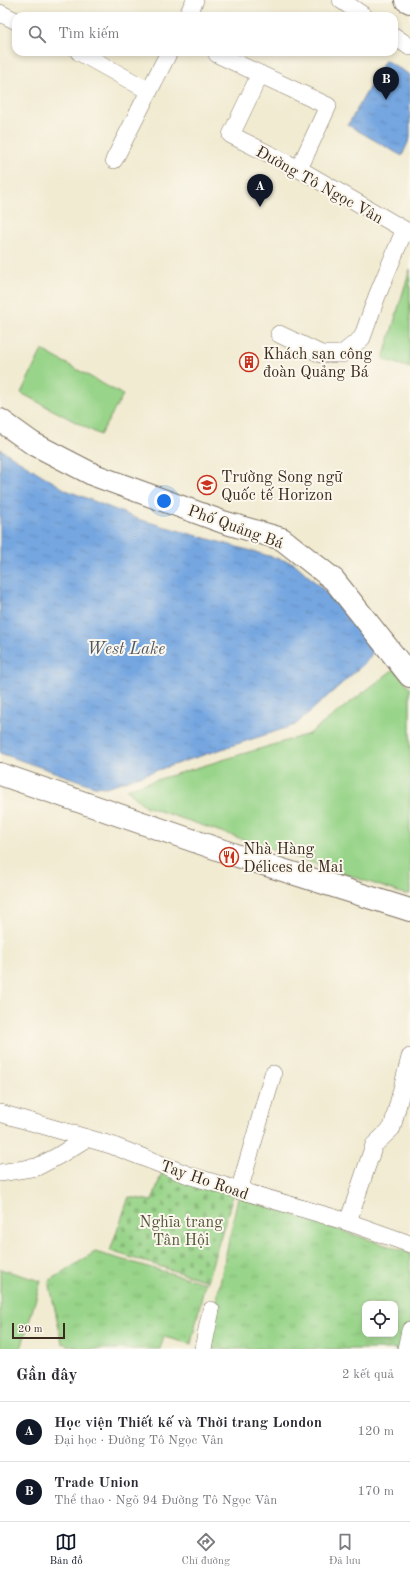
<!DOCTYPE html>
<html lang="vi">
<meta charset="utf-8">
<style>
body{margin:0;font-family:"Old Standard TT",serif;background:#f7f7f7;color:#2b2b33}
.controls{position:absolute;right:12px;bottom:12px;display:grid;overflow:hidden;border-radius:8px;box-shadow:0 2px 6px #0003}
.controls button{width:36px;height:36px;display:grid;place-items:center;padding:0;border:0;border-bottom:1px solid #e1e1e2;background:#fff;color:#2b2b33;font:20px sans-serif}
.scale{position:absolute;left:12px;bottom:10px;width:53px;box-sizing:border-box;padding-left:4px;border:2px solid #3b2a1e;border-top:0;font-size:11px;line-height:14px;white-space:nowrap;color:#3b2a1e;-webkit-text-stroke:3px #fbf7ec;paint-order:stroke}
.you{position:absolute;left:164px;top:501px;width:14px;height:14px;margin:-10px;border:3px solid #fff;border-radius:50%;background:#1a73e8;box-shadow:0 0 0 6px #1a73e833}
.badge{display:grid;place-items:center;width:26px;height:26px;border-radius:50%;background:#111827;color:#fff;font-size:13px;font-weight:700}
.pin{position:absolute;translate:-50% -33px;filter:drop-shadow(0 1px 2px #0008)}
.pin::after{content:'';position:absolute;top:21px;width:14px;height:12px;background:inherit;clip-path:polygon(0 0,100% 0,50% 100%)}
.list{margin:0;padding:0;list-style:none}
h2{display:flex;justify-content:space-between;align-items:center;height:52px;margin:0;padding:0 16px;font-size:17px}
h2 small{font-size:13px;font-weight:400;color:#7c7c81}
.list li{display:grid;grid-template-columns:26px 1fr auto;gap:12px;align-items:center;box-sizing:border-box;height:60px;padding:0 16px;border-top:1px solid #e1e1e2}
.list b{display:block;font-size:15px;white-space:nowrap}
.list p{margin:0;font-size:13px;white-space:nowrap;color:#7c7c81}
.list em{font-size:13px;font-style:normal;color:#7c7c81}
.icon{flex:none;width:22px;height:22px;fill:none;stroke:currentColor;stroke-width:2;stroke-linecap:round;stroke-linejoin:round}
.map{position:relative;flex:none;width:410px;height:1349px;overflow:hidden}
.search{position:absolute;background:#fff;box-shadow:0 2px 6px #0003;left:12px;right:12px;top:12px;height:44px;display:flex;align-items:center;gap:10px;box-sizing:border-box;padding:0 14px;border-radius:12px;color:#7c7c81;font-size:15px}
.sheet{height:172px;background:#fff}
nav{display:flex;justify-content:space-around;align-items:center;box-sizing:border-box;height:56px;border-top:1px solid #e1e1e2;background:#fff;font-size:11px;color:#7c7c81}
nav a{display:grid;justify-items:center;gap:2px}
nav .on{color:#111827}
.map>svg:first-child{display:block}
.grass{fill:url(#grass-tufts);stroke:#6a7f54;fill-rule:evenodd}
.cemetery{fill:url(#cemetery-stones);stroke:#6a7f54}
.park{fill:#98d489;stroke:#6a7f54}
.water{fill:url(#water-ripples);stroke:#58687f}
.lines{fill:none;stroke-linecap:round;stroke-linejoin:round}
.street-casing{stroke:#7b6e5d;stroke-width:18}
.secondary-casing{stroke:#7b6e5d;stroke-width:24}
.street{stroke:#fff;stroke-width:17}
.secondary{stroke:#fff;stroke-width:22}
.labels{text-anchor:middle;stroke-width:4;stroke-linejoin:round;paint-order:stroke}
.street-label{font-size:16px;fill:#3b2a1e;stroke:#fbf7ec}
.poi-label{font-size:16px;fill:#3b2a1e;stroke:#fbf7ec;text-anchor:start}
.park-label{font-size:16px;fill:#525439;stroke:#fbf7ec}
.water-label{font-size:17px;font-style:italic;fill:#4f5562;stroke:#fbf7ec}
</style>
<div class="map">
<svg width="410" height="1349" viewBox="0 0 410 1349">
<defs>
<pattern id="grass-tufts" width="24" height="20" patternUnits="userSpaceOnUse"><rect width="24" height="20" fill="#98d489"/><path d="M3 7l-1-3M5 7V3M7 7l1-3M15 17l-1-3M17 17v-4M19 17l1-3" fill="none" stroke="#84b676"/></pattern>
<pattern id="cemetery-stones" width="16" height="16" patternUnits="userSpaceOnUse"><rect width="16" height="16" fill="#98d489"/><path d="M2 7V4a2 2 0 0 1 4 0v3zM10 15v-3a2 2 0 0 1 4 0v3z" fill="#84b676"/></pattern>
<pattern id="water-ripples" width="26" height="14" patternUnits="userSpaceOnUse"><rect width="26" height="14" fill="#75a6e0"/><path d="M2 4q2-2 4 0t4 0M15 11q2-2 4 0t4 0" fill="none" stroke="#6187b5"/></pattern>
</defs>
<rect width="100%" height="100%" fill="#fbf7ec"/>
<filter id="ink" filterUnits="userSpaceOnUse"><feTurbulence type="fractalNoise" baseFrequency=".025" numOctaves="2"/><feDisplacementMap in="SourceGraphic" scale="8" xChannelSelector="R" yChannelSelector="G"/><feConvolveMatrix kernelMatrix="1 2 1 2 8 2 1 2 1" color-interpolation-filters="sRGB"/></filter>
<filter id="wash" filterUnits="userSpaceOnUse"><feTurbulence type="fractalNoise" baseFrequency=".012" numOctaves="4" result="noise"/><feDisplacementMap in="SourceGraphic" scale="16" xChannelSelector="R" yChannelSelector="G"/><feGaussianBlur stdDeviation="0.9" result="paint"/><feColorMatrix in="noise" values="0 0 0 0 0 0 0 0 0 0 0 0 0 0 0 0 0 1.4 0 .05"/><feComposite in="paint" operator="in"/></filter>
<g filter="url(#wash)">
<rect width="100%" height="100%" fill="#f1ebd2"/>
<g class="grass">
<path d="M238,1197L410,1253V1349H206ZM365,1304H395V1334H365Z"/>
<path d="M95,1252L205,1283L191,1344L164,1337L160,1349H79L62,1343L49,1281Z"/>
</g>
<path class="cemetery" d="M163,1169L234,1193L207,1281L110,1251L129,1197L152,1201Z"/>
<g class="park">
<path d="M410,269V368L383,359Z"/>
<path d="M42,350L123,395L100,435L21,393Z"/>
<path d="M394,669L410,688V894H404L145,806L126,789L309,734Z"/>
<path d="M0,1269L41,1281L21,1349H0Z"/>
</g>
<g class="water">
<path d="M385,60L410,75V138L402,156L348,125Z"/>
<path d="M0,449L66,490L141,520L294,563L325,591L366,638L371,645L373,652L366,662L295,725L106,787L94,786L0,753Z"/>
</g>
</g>
<g filter="url(#ink)">
<g class="lines">
<defs>
<g id="street">
<path d="M341,0L364,16"/>
<path d="M0,13L16,21"/>
<path d="M187,16L195,0"/>
<path d="M394,36L410,47"/>
<path d="M79,52L149,91"/>
<path d="M217,54L328,106L299,169"/>
<path d="M260,74L231,135L299,169L410,233"/>
<path d="M114,160L169,52"/>
<path d="M279,334L321,354H342L362,338L377,296L404,231"/>
<path d="M0,1113L111,1145L191,1176L348,1222L410,1244"/>
<path d="M0,1173L37,1167L58,1156L87,1138"/>
<path d="M239,1191L273,1074"/>
<path d="M348,1222L374,1145L392,1128L410,1057"/>
<path d="M203,1349L211,1310"/>
<path d="M406,1349L410,1330"/>
</g>
<g id="secondary">
<path d="M406,0L410,2"/>
<path d="M0,420L32,443L94,475L223,522L282,539L334,580L410,676"/>
<path d="M0,774L238,856L410,910"/>
</g>
</defs>
<use href="#street" class="street-casing"/>
<use href="#secondary" class="secondary-casing"/>
<use href="#street" class="street"/>
<use href="#secondary" class="secondary"/>
</g>
</g>
<defs>
<symbol id="building-ring" viewBox="-11 -11 22 22"><circle r="9.5" fill="#fbf7ec" stroke="#c8321e" stroke-width="1.5"/><path d="M-4-6H4V6H1V3H-1V6H-4ZM-2.5-4.3h1.7v1.8h-1.7ZM.8-4.3h1.7v1.8H.8ZM-2.5-1h1.7V.8h-1.7ZM.8-1h1.7V.8H.8Z" fill="#c8321e"/></symbol>
<symbol id="school-ring" viewBox="-11 -11 22 22"><circle r="9.5" fill="#fbf7ec" stroke="#c8321e" stroke-width="1.5"/><path d="M0-5L7-2L0 1L-7-2ZM-4 1L0 2.5L4 1V4Q0 6-4 4Z" fill="#c8321e"/></symbol>
<symbol id="restaurant-ring" viewBox="-11 -11 22 22"><circle r="9.5" fill="#fbf7ec" stroke="#c8321e" stroke-width="1.5"/><path d="M-5-6h1v4h1v-4h1v4h1v-4h1v5L-1.5 .5V6h-2V.5L-5-1ZM5-6V6H3V1.5H1.5Q1.5-4 5-6Z" fill="#c8321e"/></symbol>
</defs>
<g fill-rule="evenodd">
<use href="#building-ring" x="238" y="351" width="22" height="22"/>
<use href="#school-ring" x="196" y="474" width="22" height="22"/>
<use href="#restaurant-ring" x="218" y="846" width="22" height="22"/>
</g>
<g class="labels">
<g class="street-label">
<text transform="translate(320 184) rotate(29)" y="6">Đường Tô Ngọc Vân</text>
<text transform="translate(236 526) rotate(20)" y="6">Phố Quảng Bá</text>
<text transform="translate(205 1179) rotate(19)" y="6">Tay Ho Road</text>
</g>
<g class="poi-label">
<text x="263" y="359">Khách sạn công<tspan x="263" dy="18">đoàn Quảng Bá</tspan></text>
<text x="221" y="482">Trường Song ngữ<tspan x="221" dy="18">Quốc tế Horizon</tspan></text>
<text x="243" y="854">Nhà Hàng<tspan x="243" dy="18">Délices de Mai</tspan></text>
</g>
<g class="park-label">
<text x="181" y="1227">Nghĩa trang<tspan x="181" dy="18">Tân Hội</tspan></text>
</g>
<g class="water-label">
<text x="126" y="654">West Lake</text>
</g>
</g>
</svg>
<div class="controls">
<button><svg class="icon" aria-label="locate" viewBox="0 0 24 24"><circle cx="12" cy="12" r="6"/><path d="M12 2v4M12 18v4M2 12h4M18 12h4"/></svg></button>
</div>
<div class="scale">20 m</div>
<div class="you"></div>
<div class="pin badge" style="left:260px;top:207px">A</div>
<div class="pin badge" style="left:386px;top:100px">B</div>
<div class="search"><svg class="icon" aria-label="search" viewBox="0 0 24 24"><circle cx="10" cy="10" r="6"/><path d="M15 15l6 6"/></svg>Tìm kiếm</div>
</div>
<section class="sheet">
<h2>Gần đây<small>2 kết quả</small></h2>
<ul class="list">
<li><span class="badge">A</span><div><b>Học viện Thiết kế và Thời trang London</b><p>Đại học · Đường Tô Ngọc Vân</p></div><em>120 m</em></li>
<li><span class="badge">B</span><div><b>Trade Union</b><p>Thể thao · Ngõ 94 Đường Tô Ngọc Vân</p></div><em>170 m</em></li>
</ul>
</section>
<nav>
<a class="on"><svg class="icon" aria-label="map" viewBox="0 0 24 24"><path d="M3 6l6-2 6 2 6-2v14l-6 2-6-2-6 2zM9 4v14M15 6v14"/></svg>Bản đồ</a>
<a><svg class="icon" aria-label="directions" viewBox="0 0 24 24"><path d="M12 3l9 9-9 9-9-9zM9 14v-3h6M13 9l2 2-2 2"/></svg>Chỉ đường</a>
<a><svg class="icon" aria-label="saved" viewBox="0 0 24 24"><path d="M7 4h10v16l-5-4-5 4z"/></svg>Đã lưu</a>
</nav>
